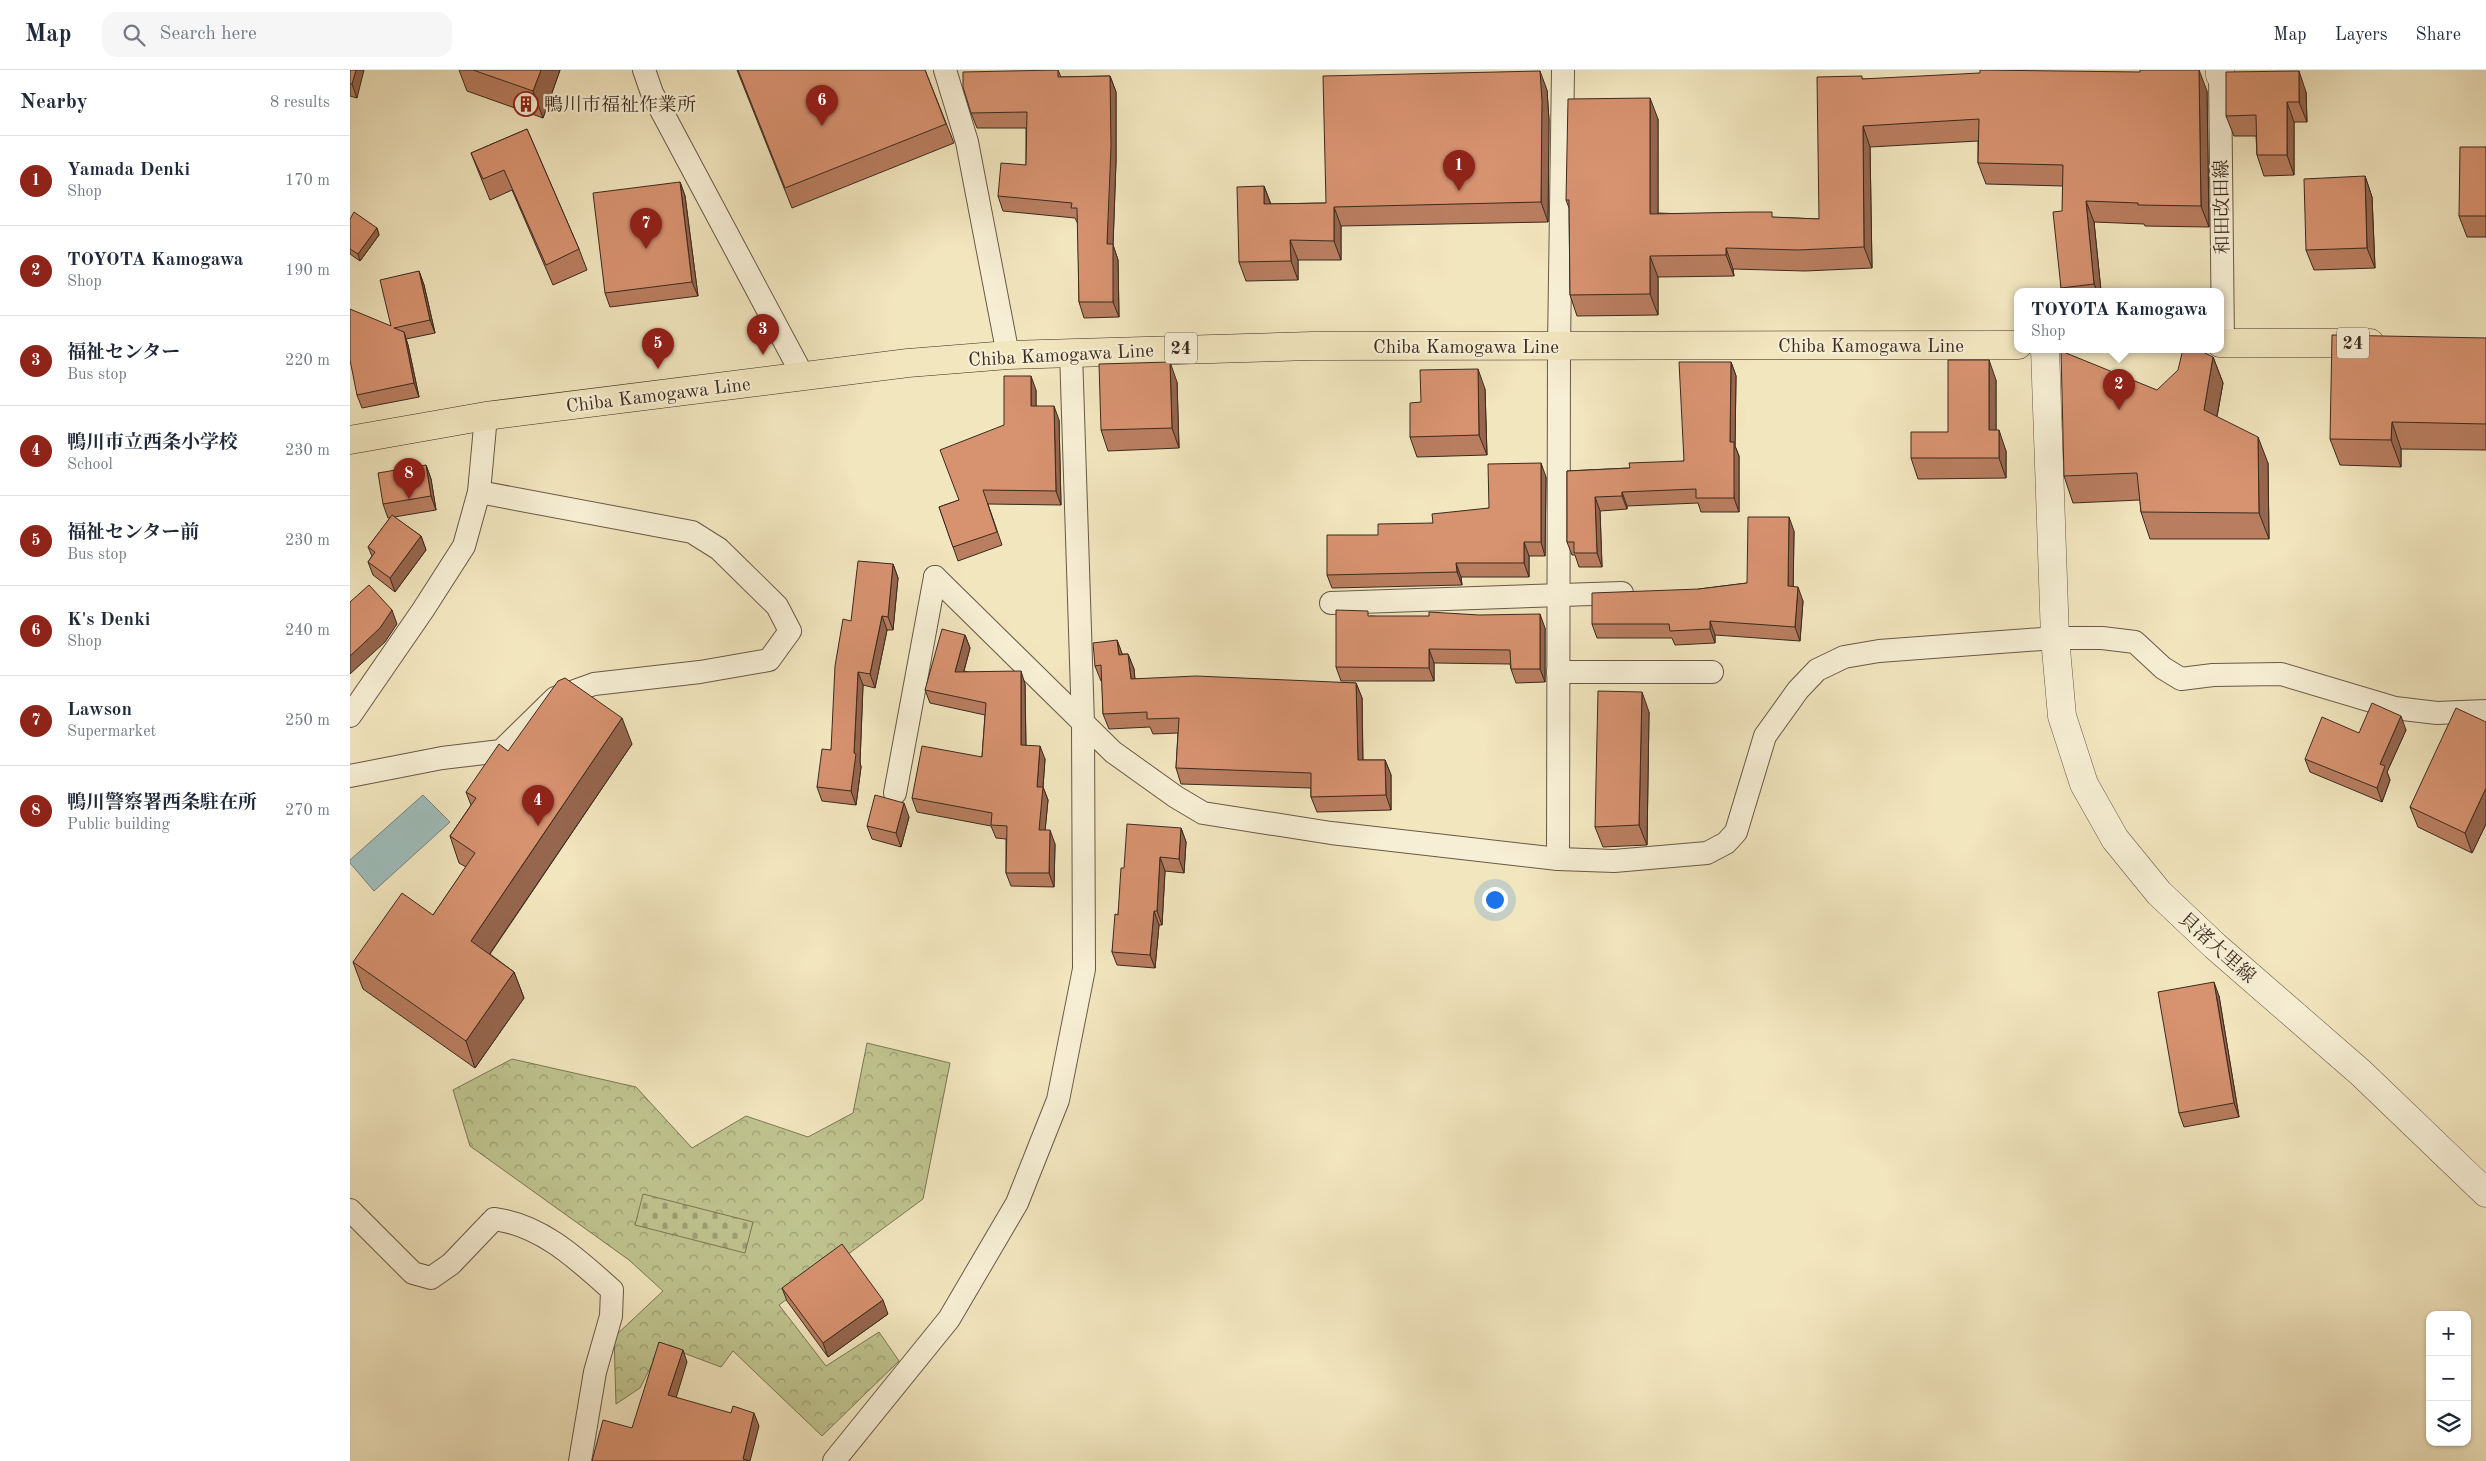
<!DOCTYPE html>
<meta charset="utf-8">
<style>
body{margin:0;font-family:"Old Standard TT","Noto Serif JP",serif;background:#f6f6f7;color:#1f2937}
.controls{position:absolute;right:15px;bottom:15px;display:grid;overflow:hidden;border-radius:10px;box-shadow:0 1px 4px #0004}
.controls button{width:45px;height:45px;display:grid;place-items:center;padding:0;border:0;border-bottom:1px solid #e0e1e3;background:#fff;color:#1f2937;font:25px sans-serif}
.you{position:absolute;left:1144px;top:829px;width:18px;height:18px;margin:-12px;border:4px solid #fff;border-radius:50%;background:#1a73e8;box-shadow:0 0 0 8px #1a73e833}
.badge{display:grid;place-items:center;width:32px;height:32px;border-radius:50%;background:#8f2418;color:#fff;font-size:16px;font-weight:700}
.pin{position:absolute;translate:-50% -41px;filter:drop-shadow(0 1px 2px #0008)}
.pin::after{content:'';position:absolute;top:26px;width:18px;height:15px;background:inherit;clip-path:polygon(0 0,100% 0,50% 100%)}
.popup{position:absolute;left:1664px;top:218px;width:210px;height:65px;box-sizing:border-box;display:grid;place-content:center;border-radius:10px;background:#fff;filter:drop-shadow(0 1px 4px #0005);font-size:16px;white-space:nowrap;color:#747a83}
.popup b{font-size:19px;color:#1f2937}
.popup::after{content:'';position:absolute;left:50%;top:100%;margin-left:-10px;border:10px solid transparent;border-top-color:#fff}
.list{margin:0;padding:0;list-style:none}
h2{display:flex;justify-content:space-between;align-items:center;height:65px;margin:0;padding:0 20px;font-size:21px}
h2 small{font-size:16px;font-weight:400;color:#747a83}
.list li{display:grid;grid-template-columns:32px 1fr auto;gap:15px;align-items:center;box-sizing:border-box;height:90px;padding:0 20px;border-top:1px solid #e0e1e3}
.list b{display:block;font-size:19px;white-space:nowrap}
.list p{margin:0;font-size:16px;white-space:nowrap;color:#747a83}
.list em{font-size:16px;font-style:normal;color:#747a83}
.icon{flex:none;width:28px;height:28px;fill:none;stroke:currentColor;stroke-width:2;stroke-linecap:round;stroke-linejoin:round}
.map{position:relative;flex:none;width:2136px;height:1391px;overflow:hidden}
header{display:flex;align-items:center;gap:30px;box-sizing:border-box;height:70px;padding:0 25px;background:#fff;border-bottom:1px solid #e0e1e3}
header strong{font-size:24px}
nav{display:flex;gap:28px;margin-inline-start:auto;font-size:18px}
.search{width:350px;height:45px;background:#f6f6f7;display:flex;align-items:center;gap:12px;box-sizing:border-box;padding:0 18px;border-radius:15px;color:#747a83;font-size:19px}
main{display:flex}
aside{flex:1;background:#fff}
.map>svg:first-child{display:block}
.forest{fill:url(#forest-crowns);stroke:#7c7757}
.cemetery{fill:url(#cemetery-stones);stroke:#7c7757}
.water{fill:#9fbdbb;stroke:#77827d}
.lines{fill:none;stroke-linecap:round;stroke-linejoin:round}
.minor-casing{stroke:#685947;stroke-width:24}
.tertiary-casing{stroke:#685947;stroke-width:29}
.primary-casing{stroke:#3a2a1f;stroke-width:29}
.minor{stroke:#f7efd5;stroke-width:22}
.tertiary{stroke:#f7efd5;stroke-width:28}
.primary{stroke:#f2e6bf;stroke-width:28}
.wall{fill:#b97e60;stroke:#3a2a1f}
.shaded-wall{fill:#96664e;stroke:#3a2a1f}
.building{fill:#d79270;stroke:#3a2a1f}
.labels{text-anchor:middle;stroke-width:4.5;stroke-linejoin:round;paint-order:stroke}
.shield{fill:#f7efd5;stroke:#736556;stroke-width:1}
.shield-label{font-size:18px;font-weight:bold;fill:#3a2a1f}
.poi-label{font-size:19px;fill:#3a2a1f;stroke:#f7efd5;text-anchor:start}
.street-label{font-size:19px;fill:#3a2a1f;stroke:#f7efd5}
</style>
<header>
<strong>Map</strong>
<div class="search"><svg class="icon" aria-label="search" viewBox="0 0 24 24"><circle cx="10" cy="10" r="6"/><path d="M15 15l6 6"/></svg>Search here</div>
<nav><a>Map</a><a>Layers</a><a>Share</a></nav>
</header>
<main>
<aside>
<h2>Nearby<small>8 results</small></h2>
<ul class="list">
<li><span class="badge">1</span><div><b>Yamada Denki</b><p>Shop</p></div><em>170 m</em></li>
<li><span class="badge">2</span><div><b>TOYOTA Kamogawa</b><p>Shop</p></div><em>190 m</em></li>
<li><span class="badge">3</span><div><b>福祉センター</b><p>Bus stop</p></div><em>220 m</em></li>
<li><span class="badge">4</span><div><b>鴨川市立西条小学校</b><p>School</p></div><em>230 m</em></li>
<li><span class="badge">5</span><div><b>福祉センター前</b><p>Bus stop</p></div><em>230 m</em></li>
<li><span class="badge">6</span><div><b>K's Denki</b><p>Shop</p></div><em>240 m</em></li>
<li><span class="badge">7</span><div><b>Lawson</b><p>Supermarket</p></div><em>250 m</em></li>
<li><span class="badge">8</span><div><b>鴨川警察署西条駐在所</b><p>Public building</p></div><em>270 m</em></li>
</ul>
</aside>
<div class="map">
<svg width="2136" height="1391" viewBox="0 0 2136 1391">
<defs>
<pattern id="forest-crowns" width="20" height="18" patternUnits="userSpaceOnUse" patternTransform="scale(1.25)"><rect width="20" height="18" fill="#bfc48f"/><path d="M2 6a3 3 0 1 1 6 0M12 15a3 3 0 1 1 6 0" fill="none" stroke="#9c9f74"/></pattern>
<pattern id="cemetery-stones" width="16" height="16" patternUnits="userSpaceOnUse" patternTransform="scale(1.25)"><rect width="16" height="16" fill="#bfc48f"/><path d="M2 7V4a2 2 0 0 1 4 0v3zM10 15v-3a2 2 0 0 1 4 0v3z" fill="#9c9f74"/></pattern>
</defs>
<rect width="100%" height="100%" fill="#f2e6bf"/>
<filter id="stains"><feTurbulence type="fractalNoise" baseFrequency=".004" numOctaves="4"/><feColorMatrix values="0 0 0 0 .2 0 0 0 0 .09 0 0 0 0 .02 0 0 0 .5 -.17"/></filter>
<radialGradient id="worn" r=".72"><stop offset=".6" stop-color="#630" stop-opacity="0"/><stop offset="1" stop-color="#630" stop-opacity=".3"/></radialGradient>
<path class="forest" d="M517,973L600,993L573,1129L429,1235L476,1296L529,1262L549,1291L472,1366L383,1281L371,1297L312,1275L290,1318L266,1334L264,1267L313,1221L279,1190L120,1076L103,1020L162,989L286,1017L342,1078L396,1046L458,1067L503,1043Z"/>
<path class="cemetery" d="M293,1124L403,1152L395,1183L285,1155Z"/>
<path class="water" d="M73,725L100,752L24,821L0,793V790Z"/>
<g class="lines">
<defs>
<g id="minor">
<path d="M294,0L302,23L453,306"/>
<path d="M595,0L617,72L658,285"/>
<path d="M1870,5L1873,273"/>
<path d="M585,507L763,682L826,727L853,743L981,763L1208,789L1264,791L1357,783L1376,773L1386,762L1415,666L1448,620L1467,600L1494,587L1529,581L1705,568H1752L1785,572L1813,598L1831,609L1863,605L1931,604L2045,638L2087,643L2136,641"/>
<path d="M981,533L1272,523"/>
<path d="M1208,602H1362"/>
<path d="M0,646L73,540L114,476L129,422L136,346"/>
<path d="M0,706L92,688L151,681L205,628L244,614L350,602L419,590L440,561L427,536L369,479L342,462L129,422"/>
<path d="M545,723L585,507"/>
<path d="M1208,789L1209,277L1213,0"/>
<path d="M0,1140L63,1203L81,1208L101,1194L144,1149C192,1155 228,1190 262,1220L261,1246L245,1302L230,1391"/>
<path d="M484,1391L599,1249L667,1133L708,1030L734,899L733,653L721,282"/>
</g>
<g id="tertiary">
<path d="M1870,0V5"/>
<path d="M1695,279L1705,568L1712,646L1734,714L1765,769L1809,823L1865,876L2011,1003L2136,1123"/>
</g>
<g id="primary">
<path d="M1870,273H2020"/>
<path d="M0,370L136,346L558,293L658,285L962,276L1668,275"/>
</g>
</defs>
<use href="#minor" class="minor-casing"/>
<use href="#tertiary" class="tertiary-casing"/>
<use href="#primary" class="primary-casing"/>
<use href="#minor" class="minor"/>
<use href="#tertiary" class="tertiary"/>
<use href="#primary" class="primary"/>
</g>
<g class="wall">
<path d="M0,0L7,28L0,26Z"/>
<path d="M109,0H210L193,48L117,21Z"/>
<path d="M387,0H575L604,73L442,138Z"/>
<path d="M708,0L711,7L760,6L766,22V91L763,175L768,190L769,247L734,248L729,232L728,154L725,148L653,141L648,126L676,95V58H627L621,43Z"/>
<path d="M1513,9L1857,21L1859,157L1795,156L1794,154L1744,152L1751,221H1712L1711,218L1713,116L1636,114L1628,93V71L1520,77L1522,198L1455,201L1383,199L1384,206L1308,207V245L1227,246L1220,225L1219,138L1216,130L1308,49V143L1469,149Z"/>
<path d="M1197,20L1199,50L1198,152L991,156V190H948V210L896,211L889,192L914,116L921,134L976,133Z"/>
<path d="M1956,22L1957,52H1944V105L1914,106L1907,85L1906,66H1884L1876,46Z"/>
<path d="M177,59L229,179L237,200L203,215L162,120L140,130L129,103L121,83Z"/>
<path d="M2136,77V167H2117L2109,146Z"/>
<path d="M2015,106L2022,127L2025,198L1964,200L1956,180Z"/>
<path d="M330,112L335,126L348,226L260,237L255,223Z"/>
<path d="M0,149L27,158L29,165L10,191L0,184Z"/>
<path d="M69,201L74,215L85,263L56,269L58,275L69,327L12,338L7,325Z"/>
<path d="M2136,268V380L2051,379V397L1990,395L1980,369Z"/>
<path d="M1863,287L1873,313L1867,347L1918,393L1919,469H1800L1791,442L1790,430L1723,433L1714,406L1807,320Z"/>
<path d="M1381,292L1386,306L1385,376L1389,386V442H1351L1348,433L1277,436V439L1250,441L1252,497H1229L1225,485H1222L1217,472V401L1280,398L1334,391Z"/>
<path d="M1646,310V360L1656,381V408L1568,409L1561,388L1598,362Z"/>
<path d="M827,312L829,378L758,381L751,360Z"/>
<path d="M1135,319L1137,385L1067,387L1060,367L1071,332Z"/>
<path d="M686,320V336L709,350L711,435L638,434L652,475L608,491L589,437L609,430L654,355Z"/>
<path d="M76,395L81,409L86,440L44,447L71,466L76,480L45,522L23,505L18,492L22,486L18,477L40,448H38L33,434Z"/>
<path d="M1196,407L1195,486H1179V507H1111L1112,515L982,518L977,505L1028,465L1083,453L1139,438Z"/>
<path d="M1444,461L1443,517L1453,531L1450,571L1365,565V573L1325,575L1322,568H1247L1242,554L1349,519L1397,513Z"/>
<path d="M543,494L548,508L543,560H537L525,618L513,615L510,692L511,697L506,735L472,731L467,717L481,680L501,551Z"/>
<path d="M1020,546L1195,558V612L1166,613L1161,599L1160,594L1084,593V611H991L986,597Z"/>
<path d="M615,565L620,578L614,601L675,614L676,675L695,689L693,717L698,730L695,760L705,774L704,817L661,816L656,803V769L646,768L641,756L567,742L562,728L632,687L635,645L580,633L575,620Z"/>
<path d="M767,570L772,584H778L784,599L785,609L1006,613L1012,628L1013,690H1035L1041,705V740L967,742L961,727V718L831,714L826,698L828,663L803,664L800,657L759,659L753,644L752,611H751L745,596Z"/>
<path d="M1299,642L1297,775L1253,777L1245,757Z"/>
<path d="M2136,652V754L2122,783L2068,757L2060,737Z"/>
<path d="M2056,660L2037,702L2040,710L2032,732L1960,702L1955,689L2009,663Z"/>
<path d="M282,674L140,884L164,902L174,928L125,998L13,919L3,892L83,845L116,797L109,793L100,766L121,735L116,722L158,681Z"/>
<path d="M559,747L551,777L522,769L517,756Z"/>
<path d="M831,758L836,772L834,803L815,801L812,855H809L805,898L767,895L762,882L768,845L774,798Z"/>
<path d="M1869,926L1889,1047L1834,1057L1829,1043Z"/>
<path d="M432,1218L538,1244L478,1287L437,1231Z"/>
</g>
<g class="shaded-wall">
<path d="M6,0H14L7,28L2,14Z"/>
<path d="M191,0H210L193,48L183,21Z"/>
<path d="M1849,0L1857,21L1859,157L1851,136Z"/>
<path d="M1190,1L1197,20L1199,50L1198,152L1191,132Z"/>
<path d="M1949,1L1956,22L1957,52L1949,32Z"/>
<path d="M760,6L766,22V91L763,175L768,190L769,247L763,232L757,174Z"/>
<path d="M1300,28L1308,49V165L1300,144Z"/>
<path d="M1937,32L1944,52V105L1937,85Z"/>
<path d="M1513,56L1520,77L1522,198L1514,177Z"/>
<path d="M2015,106L2022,127L2025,198L2017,178Z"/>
<path d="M330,112L335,126L348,226L342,212Z"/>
<path d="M914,116L921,136L914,134Z"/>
<path d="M1736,131L1744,152L1751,221H1747L1744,214Z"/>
<path d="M984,137L991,156V190L984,171Z"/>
<path d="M27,158L29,165L10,191L8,184Z"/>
<path d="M940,170L948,190V210L941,191Z"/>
<path d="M1376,178L1383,199L1384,206L1376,185Z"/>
<path d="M1300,186L1308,207V245L1300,224Z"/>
<path d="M69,201L74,215L85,263L80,250Z"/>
<path d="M54,262L58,275L69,327L64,313Z"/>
<path d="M1863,287L1873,313L1863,367L1854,340Z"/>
<path d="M1639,290L1646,310V380L1639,360Z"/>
<path d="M820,292L827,312L829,378L822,358Z"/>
<path d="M1381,292L1386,306L1385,376L1389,386V442L1384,428L1380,372Z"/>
<path d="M1128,299L1135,319L1137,385L1129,365Z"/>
<path d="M681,306L686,320V349L681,336Z"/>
<path d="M704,336L709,350L711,435L706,421Z"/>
<path d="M2042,352L2051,379V397L2041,370Z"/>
<path d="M1649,360L1656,381V408L1649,388Z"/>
<path d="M1908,367L1918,393L1919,469L1909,443Z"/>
<path d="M1191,393L1196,407L1195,486L1191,472Z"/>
<path d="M76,395L81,409L86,440L81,426Z"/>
<path d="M1272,422L1277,436V439L1272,426Z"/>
<path d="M1245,427L1250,441L1252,497L1247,483Z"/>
<path d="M1439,447L1444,461L1443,530L1438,516Z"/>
<path d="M71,466L76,480L45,522L40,508Z"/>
<path d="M1174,472L1179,486V507L1174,493Z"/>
<path d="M1106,493L1111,507L1112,515L1107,502Z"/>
<path d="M543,494L548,508L543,560L538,547Z"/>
<path d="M1448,517L1453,531L1450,571L1445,557Z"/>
<path d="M42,540L47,554L35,572L0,604V586Z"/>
<path d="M1190,544L1195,558V612L1190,599Z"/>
<path d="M532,546L537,560L525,618L520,604Z"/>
<path d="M1360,551L1365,565V573L1360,559Z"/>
<path d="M615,565L620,578L610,615L605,602Z"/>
<path d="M767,570L773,586L769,585Z"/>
<path d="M1079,579L1084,593V611L1079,598Z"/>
<path d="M778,584L784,599L786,625L781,609Z"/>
<path d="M671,601L675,614L676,688L671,675Z"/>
<path d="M508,602L513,615L510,692L511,697L506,735L501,721L504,683Z"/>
<path d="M1006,613L1012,628L1013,705L1008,690Z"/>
<path d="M1292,622L1299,642L1297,775L1289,755Z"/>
<path d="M2051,646L2056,660L2037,702L2040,710L2032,732L2027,718L2030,694Z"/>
<path d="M272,648L282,674L130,898L121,871Z"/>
<path d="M690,676L695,689L693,717L698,730L694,773L689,760L687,717Z"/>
<path d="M1035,690L1041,705V740L1036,725Z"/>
<path d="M2136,718V754L2122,783L2115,763Z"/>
<path d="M554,733L559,747L551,777L546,763Z"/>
<path d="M831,758L836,772L834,803L829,789Z"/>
<path d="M700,760L705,774L704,817L699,803Z"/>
<path d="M810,787L815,801L812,855L807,841Z"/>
<path d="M804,841L809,855L805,898L800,885Z"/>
<path d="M164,902L174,928L125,998L116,971Z"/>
<path d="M1864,912L1869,926L1889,1047L1884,1033Z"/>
<path d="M533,1230L538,1244L478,1287L473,1273Z"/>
<path d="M333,1280L337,1292L323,1338L318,1325Z"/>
<path d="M404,1343L409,1356L400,1391L393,1389Z"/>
</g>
<g class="building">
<path d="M0,0H6L2,14H0Z"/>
<path d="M123,0H191L183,21Z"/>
<path d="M388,0H575L596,54L435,118Z"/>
<path d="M708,0V7L760,6L761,76L757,174H763V232H729L727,138H721L722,133L648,126L651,93L676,95L677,42L621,43L613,17V2Z"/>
<path d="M1630,0L1790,2V0H1849L1851,136L1788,135V133L1736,131L1744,214L1711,218L1703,142L1712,141L1713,95L1628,93L1629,49L1513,56L1514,177L1448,180L1376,178V185L1300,186V224L1220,225L1219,130H1216L1218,29L1300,28V144L1400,142H1422V147L1469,149L1467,7L1512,6V9L1630,3Z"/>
<path d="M1190,1L1192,31L1191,132L984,137V171L940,170L941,191L889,192L887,117L914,116V134L976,133L973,6Z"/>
<path d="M1949,1V32H1937V85H1907L1906,45L1876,46V2Z"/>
<path d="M177,59L229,179L196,195L154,100L133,109L121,83Z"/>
<path d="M2110,77H2136V146H2109Z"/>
<path d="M2015,106L2017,178L1956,180L1954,109Z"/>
<path d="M330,112L342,212L255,223L243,123Z"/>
<path d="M4,142L27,158L8,184L0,179V149Z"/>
<path d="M69,201L80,250L44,258L54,262L64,313L7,325L0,290V239L41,256L30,210Z"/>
<path d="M1982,265L2136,268V354L2042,352L2041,370L1980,369Z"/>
<path d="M1833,279H1847L1863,287L1854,340L1908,367L1909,443L1791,442L1787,403L1714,406L1711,281L1807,320L1828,300Z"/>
<path d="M1598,290H1639V360H1649V388H1561V362H1598Z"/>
<path d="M820,292L822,358L751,360L749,294Z"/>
<path d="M1329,292H1381L1380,372H1384V428H1346V419L1272,422V426L1245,427L1247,483H1224V472H1217V401L1280,398L1279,393L1334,391Z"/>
<path d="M1128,299L1129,365L1060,367V333L1071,332L1070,300Z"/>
<path d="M654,306H681V336H704L706,421L633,420L647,462L603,477L589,437L609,430L590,380L654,355Z"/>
<path d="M1191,393V472H1174V493H1106L1107,502L977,505V465H1028V454L1083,453L1082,444L1139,438L1138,394Z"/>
<path d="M76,395L81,426L33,434L28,403Z"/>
<path d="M42,445L71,466L40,508L18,492L25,482L18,477Z"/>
<path d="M1398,447H1439L1438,516L1448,517L1445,557L1360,551V559L1320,561L1319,554H1242V523L1349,519L1397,513Z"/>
<path d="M508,491L543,494L538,547L532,546L520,604L508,602L504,683L506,684L501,721L467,717L472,679L481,680L485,596L493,549L501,551Z"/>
<path d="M19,515L42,540L30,558L0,586V532Z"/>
<path d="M986,540L1018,541V546H1079V542L1129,545L1190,544V599H1161L1160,580L1079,579V598L986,597Z"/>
<path d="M592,559L615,565L605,602L671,601V675L690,676L687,717H693L689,760H700L699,803H656L657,756L641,755L642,743L562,728L572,676L632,687L636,633L575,620Z"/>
<path d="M767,570L769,585L778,584L781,609L846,606L1006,613L1008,690H1035L1036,725L961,727V703L826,698L829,648L797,649V642L753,644L751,595L745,596L743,573Z"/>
<path d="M215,608L272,648L121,871L164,902L116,971L3,892L52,823L83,845L125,783L100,766L126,728L116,722L149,674L158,681L208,611Z"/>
<path d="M1248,621L1292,622L1289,755L1245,757Z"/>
<path d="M2022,633L2051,646L2030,694L2035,696L2027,718L1955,689L1972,647L2009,663Z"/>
<path d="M2106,638L2136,652V718L2115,763L2060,737Z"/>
<path d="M525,725L554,733L546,763L517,756Z"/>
<path d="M777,754L831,758L829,789L810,787L807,841H804L800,885L762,882L765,844L768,845L771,798H774Z"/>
<path d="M1864,912L1884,1033L1829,1043L1808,922Z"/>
<path d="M492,1174L533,1230L473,1273L432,1218Z"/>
<path d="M309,1272L333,1280L318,1325L381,1343L383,1336L404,1343L393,1389L399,1391H242L253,1350L282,1358Z"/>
</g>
<defs>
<symbol id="building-ring" viewBox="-11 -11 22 22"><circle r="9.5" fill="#f7efd5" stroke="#8f2418" stroke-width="1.5"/><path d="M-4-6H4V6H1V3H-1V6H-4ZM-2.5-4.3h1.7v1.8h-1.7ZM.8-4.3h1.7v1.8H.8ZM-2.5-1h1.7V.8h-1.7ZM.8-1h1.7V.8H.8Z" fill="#8f2418"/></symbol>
</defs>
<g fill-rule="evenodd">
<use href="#building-ring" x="162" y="20" width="28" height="28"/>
</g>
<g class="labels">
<g class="shield">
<rect x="1987" y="257.5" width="32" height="31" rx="4"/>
<rect x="815" y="262.5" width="32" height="31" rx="4"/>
</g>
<g class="shield-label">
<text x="2003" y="279">24</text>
<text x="831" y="284">24</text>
</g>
<g class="poi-label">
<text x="194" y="41">鴨川市福祉作業所</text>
</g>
<g class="street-label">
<text transform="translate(1871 137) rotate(-91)" y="7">和田改田線</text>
<text x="1521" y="282">Chiba Kamogawa Line</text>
<text x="1116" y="283">Chiba Kamogawa Line</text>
<text transform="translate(711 284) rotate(-3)" y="7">Chiba Kamogawa Line</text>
<text transform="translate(308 324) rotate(-7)" y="7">Chiba Kamogawa Line</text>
<text transform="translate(1868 877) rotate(42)" y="7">貝渚大里線</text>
</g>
</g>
<rect width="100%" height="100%" filter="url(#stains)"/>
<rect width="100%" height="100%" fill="url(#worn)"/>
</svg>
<div class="controls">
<button>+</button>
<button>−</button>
<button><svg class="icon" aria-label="layers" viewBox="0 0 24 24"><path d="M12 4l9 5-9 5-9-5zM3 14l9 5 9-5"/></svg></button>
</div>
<div class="you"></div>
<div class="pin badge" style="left:1109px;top:121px">1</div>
<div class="pin badge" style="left:1769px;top:340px">2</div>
<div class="popup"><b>TOYOTA Kamogawa</b>Shop</div>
<div class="pin badge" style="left:413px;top:285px">3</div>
<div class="pin badge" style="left:188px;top:756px">4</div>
<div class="pin badge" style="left:308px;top:299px">5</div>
<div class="pin badge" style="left:472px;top:56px">6</div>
<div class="pin badge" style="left:296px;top:179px">7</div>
<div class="pin badge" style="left:59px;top:429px">8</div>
</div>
</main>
